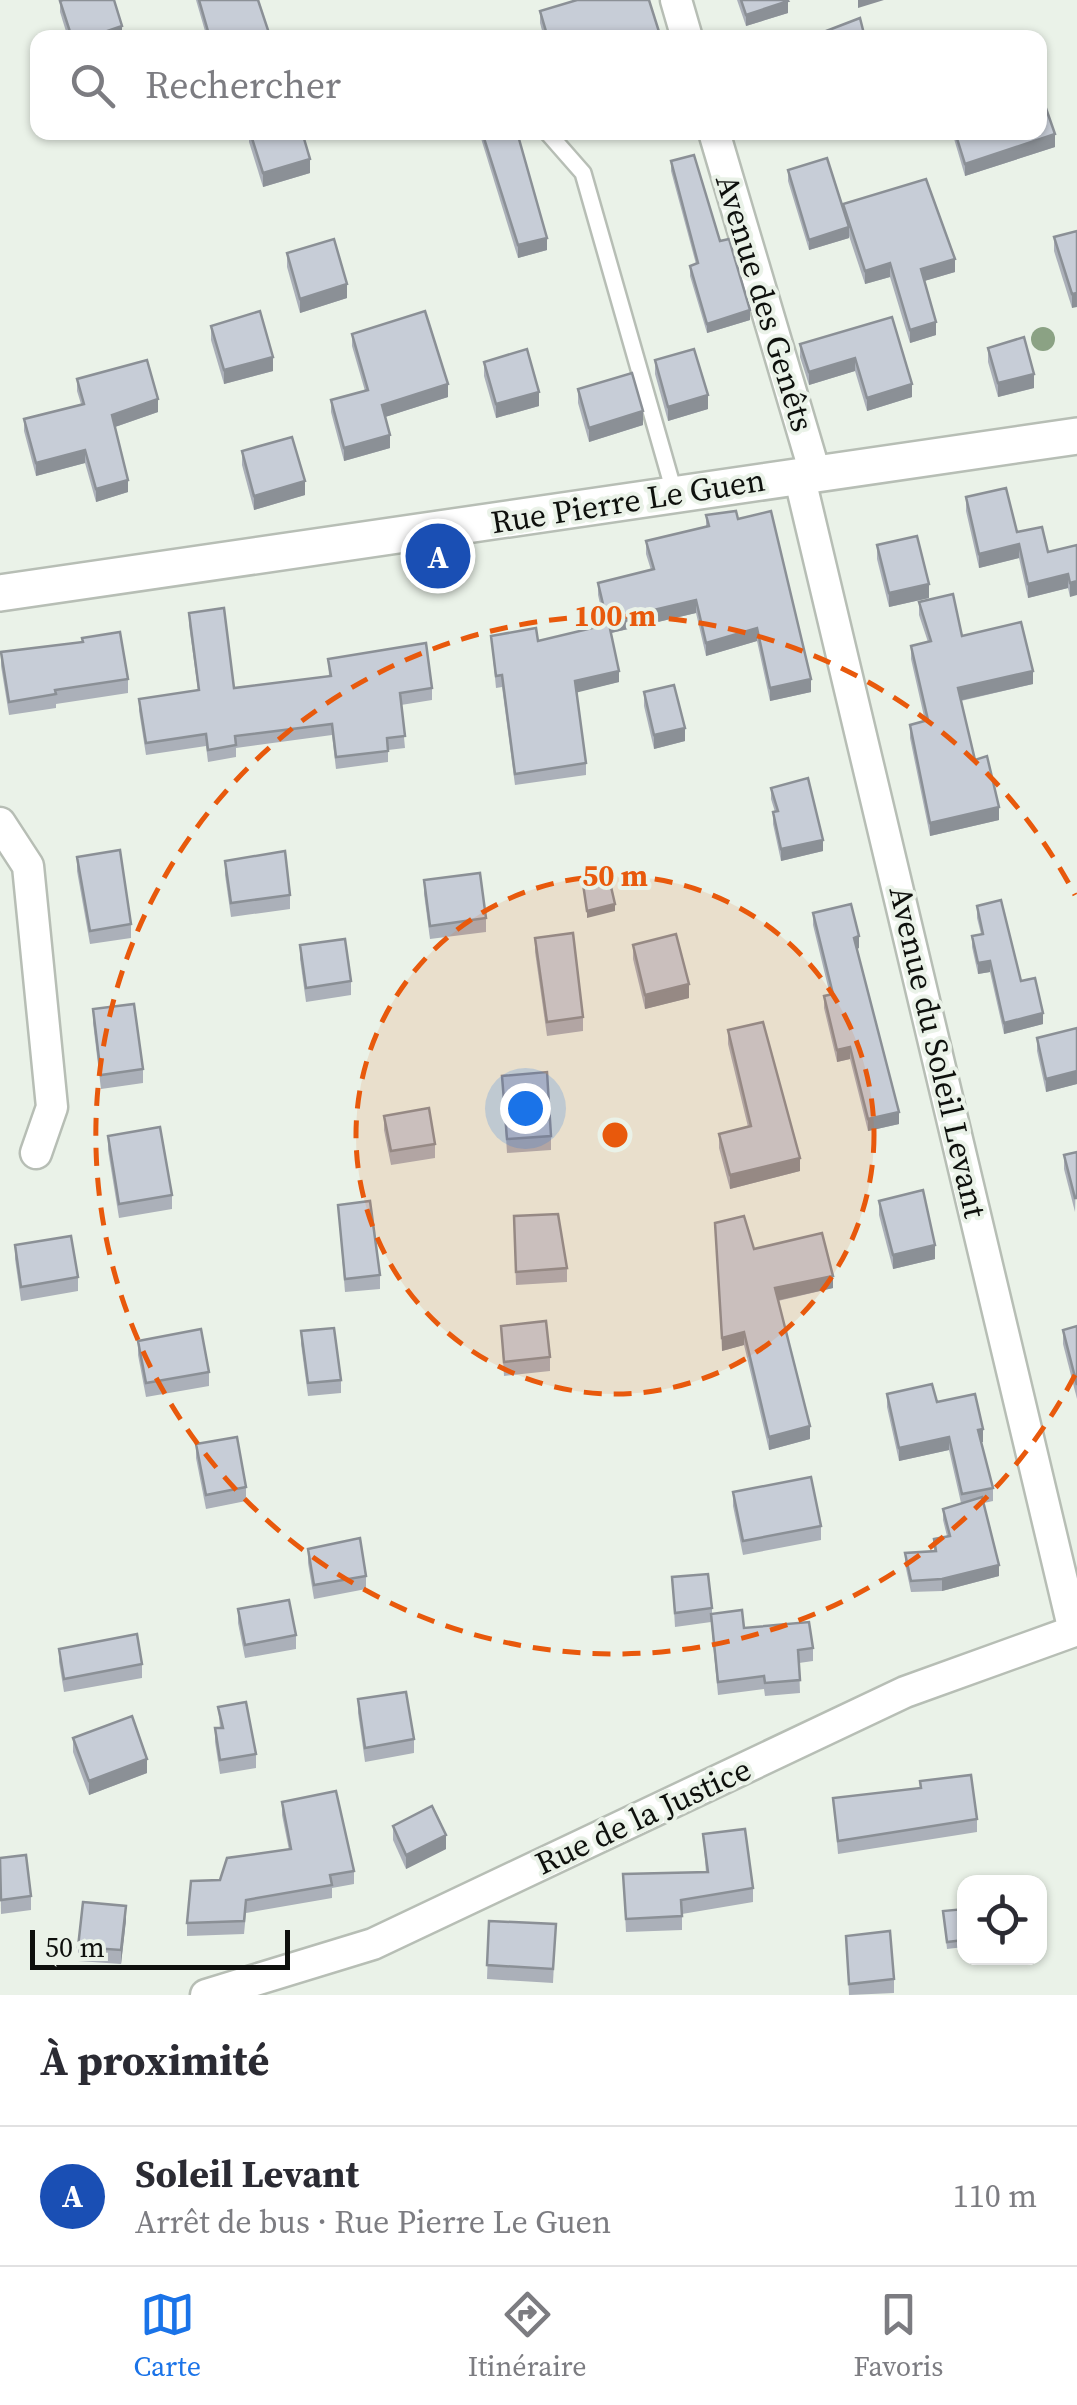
<!DOCTYPE html>
<html lang="fr">
<meta charset="utf-8">
<style>
body{margin:0;font-family:"Source Serif 4",serif;background:#f7f7f7;color:#2b2b33}
.controls{position:absolute;right:30px;bottom:30px;display:grid;overflow:hidden;border-radius:20px;box-shadow:0 2px 8px #0004}
.controls button{width:90px;height:90px;display:grid;place-items:center;padding:0;border:0;border-bottom:2px solid #e1e1e2;background:#fff;color:#2b2b33;font:50px sans-serif}
.scale{position:absolute;left:30px;bottom:25px;width:260px;box-sizing:border-box;padding-left:10px;border:5px solid #0e100d;border-top:0;font-size:28px;line-height:35px;white-space:nowrap;color:#0e100d;-webkit-text-stroke:8px #eaf2e8;paint-order:stroke}
.you{position:absolute;left:525px;top:1108px;width:35px;height:35px;margin:-25px;border:8px solid #fff;border-radius:50%;background:#1a73e8;box-shadow:0 0 0 15px #1a73e833}
.badge{display:grid;place-items:center;width:65px;height:65px;border-radius:50%;background:#1a73e8;color:#fff;font-size:32px;font-weight:700}
.pin{position:absolute;translate:-50% -50%;border:5px solid #fff;box-shadow:0 2px 10px #0006}
.list{margin:0;padding:0;list-style:none}
h2{display:flex;justify-content:space-between;align-items:center;height:130px;margin:0;padding:0 40px;font-size:42px}
h2 small{font-size:32px;font-weight:400;color:#7c7c81}
.list li{display:grid;grid-template-columns:65px 1fr auto;gap:30px;align-items:center;box-sizing:border-box;height:140px;padding:0 40px;border-top:2px solid #e1e1e2}
.list b{display:block;font-size:38px;white-space:nowrap}
.list p{margin:0;font-size:32px;white-space:nowrap;color:#7c7c81}
.list em{font-size:32px;font-style:normal;color:#7c7c81}
.icon{flex:none;width:55px;height:55px;fill:none;stroke:currentColor;stroke-width:2;stroke-linecap:round;stroke-linejoin:round}
.map{position:relative;flex:none;width:1077px;height:1995px;overflow:hidden}
.search{position:absolute;background:#fff;box-shadow:0 2px 8px #0004;left:30px;right:30px;top:30px;height:110px;display:flex;align-items:center;gap:25px;box-sizing:border-box;padding:0 35px;border-radius:20px;color:#7c7c81;font-size:38px}
.sheet{height:270px;background:#fff}
nav{display:flex;justify-content:space-around;align-items:center;box-sizing:border-box;height:140px;border-top:2px solid #e1e1e2;background:#fff;font-size:28px;color:#7c7c81}
nav a{display:grid;justify-items:center;gap:5px}
nav .on{color:#1a73e8}
.map>svg:first-child{display:block}
.lines{fill:none;stroke-linecap:round;stroke-linejoin:round}
.service-casing{stroke:#b7beb5;stroke-width:20}
.minor-casing{stroke:#b7beb5;stroke-width:35}
.tertiary-casing{stroke:#b7beb5;stroke-width:40}
.service{stroke:#fff;stroke-width:15}
.minor{stroke:#fff;stroke-width:30}
.tertiary{stroke:#fff;stroke-width:35}
.tree{fill:#8ba284}
.wall{fill:#abb0b9}
.shaded-wall{fill:#8b9096}
.building{fill:#c7cdd7;stroke:#8b9096;stroke-width:2.5}
.ring{fill:none;stroke:#e8590c;stroke-width:5;stroke-dasharray:18 12}
.labels{text-anchor:middle;stroke-width:8;stroke-linejoin:round;paint-order:stroke}
.street-label{font-size:32px;fill:#0e100d;stroke:#eaf2e8}
.centre{fill:#e8590c;stroke:#eaf2e8;stroke-width:5}
.ring-label{font-size:30px;text-anchor:middle;font-weight:bold;fill:#e8590c;stroke:#eaf2e8;stroke-width:8;stroke-linejoin:round;paint-order:stroke}
</style>
<div class="map">
<svg width="1077" height="1995" viewBox="0 0 1077 1995">
<rect width="100%" height="100%" fill="#eaf2e8"/>
<g class="lines">
<defs>
<path id="service" d="M547,132L583,173L675,495"/>
<g id="minor">
<path d="M676,0L687,38"/>
<path d="M714,132L815,473"/>
<path d="M799,475L1074,1631"/>
<path d="M0,823L28,866L52,1107L36,1153"/>
<path d="M206,1995L373,1944L905,1692L1077,1630"/>
</g>
<path id="tertiary" d="M0,593L1077,436"/>
</defs>
<use href="#service" class="service-casing"/>
<use href="#minor" class="minor-casing"/>
<use href="#tertiary" class="tertiary-casing"/>
<use href="#service" class="service"/>
<use href="#minor" class="minor"/>
<use href="#tertiary" class="tertiary"/>
</g>
<circle class="tree" cx="1043" cy="339" r="12"/>
<g class="wall">
<path d="M196,0H258L270,38H207Z"/>
<path d="M737,0H787L788,13L746,26Z"/>
<path d="M60,1L122,37L68,38L60,12Z"/>
<path d="M540,11L661,38H544L540,23Z"/>
<path d="M249,132H302L310,173L263,187L249,142Z"/>
<path d="M479,132H517L547,250L518,258Z"/>
<path d="M952,132H1040L1055,147L965,176Z"/>
<path d="M671,161L720,241L750,320L707,333L690,276V266L696,264L671,171Z"/>
<path d="M788,170L843,208L955,272L924,281L936,335L910,343L890,277L865,284L849,236V238L809,250L788,181Z"/>
<path d="M1077,231L1072,308L1054,251V237Z"/>
<path d="M287,253L347,298L300,313L287,267Z"/>
<path d="M892,317L912,397L867,411L855,371L809,385L800,357V344Z"/>
<path d="M211,326L273,371L224,384L211,340Z"/>
<path d="M352,334L448,397L385,417L390,448L344,461L331,412V400L365,391L352,346Z"/>
<path d="M988,348L1034,388L998,397L988,362Z"/>
<path d="M655,360L708,409L668,421L655,374Z"/>
<path d="M484,362L539,406L496,418L484,376Z"/>
<path d="M77,379L158,412L115,427L128,492L96,502L85,463L36,476L24,431V419L81,404L77,391Z"/>
<path d="M578,389L643,425L589,442L578,403Z"/>
<path d="M242,451L305,495L254,510L242,465Z"/>
<path d="M966,497L1048,552L1077,545L1070,597L1068,588L1028,598L1019,558L979,568L966,511Z"/>
<path d="M706,515L738,519L811,692L770,701L757,641L706,656L696,613L611,633L619,682L576,692L586,763V775L515,785L502,687L496,688L491,636L538,641L605,625L598,595V583L651,570L646,554V541L706,527Z"/>
<path d="M877,545L929,598L889,607L877,559Z"/>
<path d="M919,602L962,636L1033,684L961,701L975,760L999,820L930,836L910,738V725L925,721L911,659V646L928,642L919,615Z"/>
<path d="M189,613L234,688L329,676L328,659L432,688V700L401,705L405,748L388,750V762L336,769L332,735L236,748V757L208,762L206,746L146,755L139,711V699L198,690L189,625Z"/>
<path d="M82,642L128,679V693L56,704V708L9,715L1,666V652Z"/>
<path d="M644,692L685,741L654,749L644,706Z"/>
<path d="M771,788L823,851L781,861L773,824V812H775L771,799Z"/>
<path d="M77,857L131,924V938L90,944L77,871Z"/>
<path d="M225,861L290,895V909L231,917L225,875Z"/>
<path d="M424,880L486,918V932L430,939L424,894Z"/>
<path d="M977,906L1021,981L1043,1024L1004,1034L990,972L978,974L972,947V936L981,934L977,918Z"/>
<path d="M813,913L859,948L857,949L899,1124L868,1131L850,1059L837,1062L824,1008V996L830,995L813,925Z"/>
<path d="M535,938L583,1017V1031L547,1036L535,952Z"/>
<path d="M300,945L351,981V995L306,1002L300,959Z"/>
<path d="M633,945L689,998L645,1009L633,959Z"/>
<path d="M93,1009L143,1069V1083L101,1089L93,1023Z"/>
<path d="M1077,1028V1084L1046,1092L1037,1051V1038Z"/>
<path d="M728,1030L800,1171L730,1189L719,1148V1134L748,1127L728,1044Z"/>
<path d="M502,1076L551,1136V1150L507,1153Z"/>
<path d="M384,1116L435,1144V1158L391,1165L384,1130Z"/>
<path d="M108,1136L172,1195V1209L119,1218L108,1150Z"/>
<path d="M1077,1152L1075,1212L1064,1169V1155Z"/>
<path d="M879,1201L935,1259L893,1269L879,1215Z"/>
<path d="M338,1205L380,1275V1289L345,1292Z"/>
<path d="M715,1223L754,1249L833,1288L778,1301L810,1439L769,1450L744,1345L722,1351Z"/>
<path d="M514,1230L567,1268V1282L516,1285Z"/>
<path d="M15,1245L78,1277V1291L21,1301L15,1259Z"/>
<path d="M501,1326L550,1357V1371L504,1376Z"/>
<path d="M1077,1326V1399L1063,1344V1330Z"/>
<path d="M301,1331L341,1380V1393L308,1396L301,1344Z"/>
<path d="M138,1341L209,1372V1386L146,1397L138,1355Z"/>
<path d="M887,1394L937,1402L983,1442H981L993,1488V1501L984,1503L999,1576L942,1591L911,1592L905,1564V1553L934,1551V1539L947,1536L943,1520V1509L961,1503L949,1450L899,1461L887,1407Z"/>
<path d="M196,1444L246,1487V1501L206,1509L196,1458Z"/>
<path d="M733,1492L821,1526V1540L743,1555L733,1506Z"/>
<path d="M308,1549L366,1576V1589L314,1599L308,1563Z"/>
<path d="M672,1577L712,1608V1614L744,1628L813,1648V1661L799,1663L800,1693L765,1696L764,1689L718,1695L711,1622L675,1627Z"/>
<path d="M238,1609L296,1635V1649L245,1658L238,1623Z"/>
<path d="M59,1649L142,1664V1678L64,1692L59,1662Z"/>
<path d="M358,1699L414,1739V1753L365,1762L358,1713Z"/>
<path d="M218,1707L256,1754V1768L220,1774L215,1742V1728H220Z"/>
<path d="M73,1738L147,1773L89,1795L73,1752Z"/>
<path d="M920,1788L977,1819V1832L838,1854L833,1798Z"/>
<path d="M282,1802L354,1871V1884L332,1888V1898L246,1913L244,1934L187,1936V1923L220,1880L289,1850L282,1815Z"/>
<path d="M393,1826L446,1849L406,1869L393,1840Z"/>
<path d="M703,1834L753,1888V1902L682,1914V1930L626,1932L623,1874L706,1873Z"/>
<path d="M0,1858L31,1896V1910L1,1914Z"/>
<path d="M964,1909V1947L947,1949L943,1911Z"/>
<path d="M126,1920L121,1964L78,1961V1947Z"/>
<path d="M489,1921L556,1924L553,1983L487,1979Z"/>
<path d="M846,1936L894,1979V1993L849,1995Z"/>
</g>
<g class="shaded-wall">
<path d="M858,0H884L858,8Z"/>
<path d="M788,1V13L746,26V15Z"/>
<path d="M122,26V38H87Z"/>
<path d="M1055,134V147L965,176V164Z"/>
<path d="M310,159V173L263,187V173Z"/>
<path d="M849,227V238L809,250V240Z"/>
<path d="M547,238V250L518,258V245Z"/>
<path d="M955,259V272L921,282V269Z"/>
<path d="M890,263V277L865,284V271Z"/>
<path d="M347,284V298L300,313V299Z"/>
<path d="M1077,293V307L1072,308V294Z"/>
<path d="M750,310V320L707,333V324Z"/>
<path d="M936,322V335L910,343V330Z"/>
<path d="M273,357V371L224,384V370Z"/>
<path d="M855,358V371L809,385V372Z"/>
<path d="M1034,374V388L998,397V383Z"/>
<path d="M448,384V397L382,418V405Z"/>
<path d="M912,384V397L867,411V398Z"/>
<path d="M539,392V406L496,418V404Z"/>
<path d="M708,395V409L668,421V407Z"/>
<path d="M158,399V412L112,428V415Z"/>
<path d="M643,411V425L589,442V428Z"/>
<path d="M390,435V448L344,461V448Z"/>
<path d="M85,450V463L36,476V463Z"/>
<path d="M128,480V492L96,502V489Z"/>
<path d="M305,481V495L254,510V496Z"/>
<path d="M1019,544V558L979,568V554Z"/>
<path d="M1068,574V588L1028,598V584Z"/>
<path d="M1077,581V595L1070,597V583Z"/>
<path d="M929,584V598L889,607V593Z"/>
<path d="M696,600V613L607,634V621Z"/>
<path d="M757,628V641L706,656V643Z"/>
<path d="M619,671V682L575,693V681Z"/>
<path d="M1033,671V684L958,701V688Z"/>
<path d="M811,679V692L770,701V688Z"/>
<path d="M685,728V741L654,749V735Z"/>
<path d="M999,807V820L930,836V823Z"/>
<path d="M823,840V851L781,861V849Z"/>
<path d="M615,904V911L587,918V911Z"/>
<path d="M859,936V948L854,950V938Z"/>
<path d="M990,961V972L978,974V963Z"/>
<path d="M689,984V998L645,1009V995Z"/>
<path d="M1043,1013V1024L1004,1034V1023Z"/>
<path d="M850,1047V1059L837,1062V1050Z"/>
<path d="M1077,1071V1084L1046,1092V1079Z"/>
<path d="M899,1112V1124L868,1131V1119Z"/>
<path d="M800,1158V1171L730,1189V1175Z"/>
<path d="M935,1245V1259L893,1269V1255Z"/>
<path d="M833,1276V1288L775,1301V1288Z"/>
<path d="M744,1332V1345L722,1351V1338Z"/>
<path d="M810,1426V1439L769,1450V1437Z"/>
<path d="M983,1429V1442L978,1443V1430Z"/>
<path d="M949,1437V1450L899,1461V1448Z"/>
<path d="M999,1565V1576L942,1591V1579Z"/>
<path d="M147,1759V1773L89,1795V1781Z"/>
<path d="M446,1835V1849L406,1869V1855Z"/>
<path d="M126,1906V1920L121,1964V1950Z"/>
</g>
<g class="building">
<path d="M63,0H114L122,26L87,38H72L60,1Z"/>
<path d="M199,0H258L270,36L210,38Z"/>
<path d="M577,0H649L661,38H548L540,11Z"/>
<path d="M741,0H787L788,1L746,15Z"/>
<path d="M860,18L865,38H808Z"/>
<path d="M1040,94H1041L1055,134L965,164L955,132H1040Z"/>
<path d="M250,132H302L310,159L263,173Z"/>
<path d="M482,132H517L547,238L518,245Z"/>
<path d="M694,155L720,241L729,239L750,310L707,324L690,266L698,263L671,161Z"/>
<path d="M827,158L849,227L809,240L788,170Z"/>
<path d="M926,179L955,259L921,269L936,322L910,330L890,263L865,271L843,204Z"/>
<path d="M1077,231V293L1072,294L1054,237Z"/>
<path d="M334,239L347,284L300,299L287,253Z"/>
<path d="M260,311L273,357L224,370L211,326Z"/>
<path d="M425,311L448,384L382,405L390,435L344,448L331,400L368,390L352,334Z"/>
<path d="M892,317L912,384L867,398L855,358L809,372L800,344Z"/>
<path d="M1024,337L1034,374L998,383L988,348Z"/>
<path d="M527,349L539,392L496,404L484,362Z"/>
<path d="M694,349L708,395L668,407L655,360Z"/>
<path d="M147,360L158,399L112,415L128,480L96,489L85,450L36,463L24,419L84,404L77,379Z"/>
<path d="M632,373L643,411L589,428L578,389Z"/>
<path d="M292,437L305,481L254,496L242,451Z"/>
<path d="M1006,488L1017,532L1042,527L1048,552L1077,545V581L1070,583L1068,574L1028,584L1019,544L979,554L966,497Z"/>
<path d="M736,511L738,519L771,511L811,679L770,688L757,628L706,643L696,600L607,621L598,583L654,569L646,541L709,526L706,515Z"/>
<path d="M917,536L929,584L889,593L877,545Z"/>
<path d="M953,594L962,636L1021,622L1033,671L958,688L975,760L987,756L999,807L930,823L910,725L928,720L911,646L931,641L919,602Z"/>
<path d="M224,608L234,688L331,676L328,659L426,643L432,688L400,693L405,736L387,738L388,751L336,757L332,724L235,736L236,745L208,750L206,734L146,743L139,699L199,690L189,613Z"/>
<path d="M609,624L619,671L575,681L586,763L515,774L502,675L496,676L491,636L536,628L538,641Z"/>
<path d="M120,632L128,679L55,690L56,694L9,702L1,652L83,642L82,638Z"/>
<path d="M674,685L685,728L654,735L644,692Z"/>
<path d="M808,778L823,840L781,849L773,812L778,811L771,788Z"/>
<path d="M120,850L131,924L90,931L77,857Z"/>
<path d="M285,851L290,895L231,903L225,861Z"/>
<path d="M480,873L486,918L430,926L424,880Z"/>
<path d="M609,878L615,904L587,911L583,884Z"/>
<path d="M1001,900L1021,981L1035,978L1043,1013L1004,1023L990,961L978,963L972,936L983,934L977,906Z"/>
<path d="M851,904L859,936L854,938L899,1112L868,1119L850,1047L837,1050L824,996L833,994L813,913Z"/>
<path d="M573,933L583,1017L547,1022L535,938Z"/>
<path d="M676,934L689,984L645,995L633,945Z"/>
<path d="M345,939L351,981L306,988L300,945Z"/>
<path d="M134,1004L143,1069L101,1075L93,1009Z"/>
<path d="M763,1022L800,1158L730,1175L719,1134L751,1126L728,1030Z"/>
<path d="M1077,1028V1071L1046,1079L1037,1038Z"/>
<path d="M547,1072L551,1136L507,1139L502,1076Z"/>
<path d="M429,1108L435,1144L391,1151L384,1116Z"/>
<path d="M160,1127L172,1195L119,1204L108,1136Z"/>
<path d="M1077,1152V1198H1075L1064,1155Z"/>
<path d="M923,1190L935,1245L893,1255L879,1201Z"/>
<path d="M370,1201L380,1275L345,1279L338,1205Z"/>
<path d="M558,1214L567,1268L516,1272L514,1216Z"/>
<path d="M744,1216L754,1249L822,1233L833,1276L775,1288L810,1426L769,1437L744,1332L722,1338L715,1223Z"/>
<path d="M71,1236L78,1277L21,1287L15,1245Z"/>
<path d="M546,1321L550,1357L504,1362L501,1326Z"/>
<path d="M1077,1326V1385L1063,1330Z"/>
<path d="M334,1328L341,1380L308,1383L301,1331Z"/>
<path d="M201,1329L209,1372L146,1383L138,1341Z"/>
<path d="M932,1384L937,1402L975,1394L983,1429L978,1430L993,1488L962,1494L949,1437L899,1448L887,1394Z"/>
<path d="M237,1437L246,1487L206,1495L196,1444Z"/>
<path d="M811,1477L821,1526L743,1541L733,1492Z"/>
<path d="M982,1497L999,1565L942,1579L911,1581L905,1553L936,1551L934,1539L950,1536L943,1509Z"/>
<path d="M360,1538L366,1576L314,1585L308,1549Z"/>
<path d="M708,1574L712,1608L675,1613L672,1577Z"/>
<path d="M289,1600L296,1635L245,1645L238,1609Z"/>
<path d="M742,1610L744,1628L809,1622L813,1648L798,1650L800,1680L765,1683L764,1676L718,1682L711,1614Z"/>
<path d="M137,1634L142,1664L64,1679L59,1649Z"/>
<path d="M406,1692L414,1739L365,1748L358,1699Z"/>
<path d="M246,1702L256,1754L220,1760L215,1728H223L218,1707Z"/>
<path d="M132,1716L147,1759L89,1781L73,1738Z"/>
<path d="M971,1775L977,1819L838,1841L833,1798L921,1788L920,1781Z"/>
<path d="M336,1791L354,1871L330,1875L332,1885L246,1900L244,1921L187,1923L191,1881L220,1880L227,1858L291,1849L282,1802Z"/>
<path d="M432,1806L446,1835L406,1855L393,1826Z"/>
<path d="M745,1829L753,1888L681,1900L682,1916L626,1919L623,1874L708,1872L703,1834Z"/>
<path d="M26,1855L31,1896L1,1900L0,1858Z"/>
<path d="M83,1902L126,1906L121,1950L78,1947Z"/>
<path d="M964,1909V1940L947,1942L943,1911Z"/>
<path d="M489,1921L556,1924L553,1969L487,1965Z"/>
<path d="M890,1931L894,1979L849,1984L846,1936Z"/>
</g>
<circle cx="615" cy="1135" r="259" fill="#e8590c" fill-opacity=".12"/>
<g class="ring">
<circle cx="615" cy="1135" r="259"/>
<path d="M1075 1375A519 519 0 1 1 1075 895"/>
</g>
<g class="labels">
<g class="street-label">
<text transform="translate(765 303) rotate(73)" y="11">Avenue des Genêts</text>
<text transform="translate(628 501) rotate(-9)" y="11">Rue Pierre Le Guen</text>
<text transform="translate(938 1052) rotate(77)" y="11">Avenue du Soleil Levant</text>
<text transform="translate(643 1816) rotate(-25)" y="11">Rue de la Justice</text>
</g>
</g>
<circle cx="615" cy="1135" r="15" class="centre"/>
<g class="ring-label">
<text x="615" y="626">100 m</text>
<text x="615" y="886">50 m</text>
</g>
</svg>
<div class="controls">
<button><svg class="icon" aria-label="locate" viewBox="0 0 24 24"><circle cx="12" cy="12" r="6"/><path d="M12 2v4M12 18v4M2 12h4M18 12h4"/></svg></button>
</div>
<div class="scale">50 m</div>
<div class="you"></div>
<div class="pin badge" style="left:438px;top:556px;background:#1a4fb4">A</div>
<div class="search"><svg class="icon" aria-label="search" viewBox="0 0 24 24"><circle cx="10" cy="10" r="6"/><path d="M15 15l6 6"/></svg>Rechercher</div>
</div>
<section class="sheet">
<h2>À proximité<small></small></h2>
<ul class="list">
<li><span class="badge" style="background:#1a4fb4">A</span><div><b>Soleil Levant</b><p>Arrêt de bus · Rue Pierre Le Guen</p></div><em>110 m</em></li>
</ul>
</section>
<nav>
<a class="on"><svg class="icon" aria-label="map" viewBox="0 0 24 24"><path d="M3 6l6-2 6 2 6-2v14l-6 2-6-2-6 2zM9 4v14M15 6v14"/></svg>Carte</a>
<a><svg class="icon" aria-label="directions" viewBox="0 0 24 24"><path d="M12 3l9 9-9 9-9-9zM9 14v-3h6M13 9l2 2-2 2"/></svg>Itinéraire</a>
<a><svg class="icon" aria-label="saved" viewBox="0 0 24 24"><path d="M7 4h10v16l-5-4-5 4z"/></svg>Favoris</a>
</nav>
